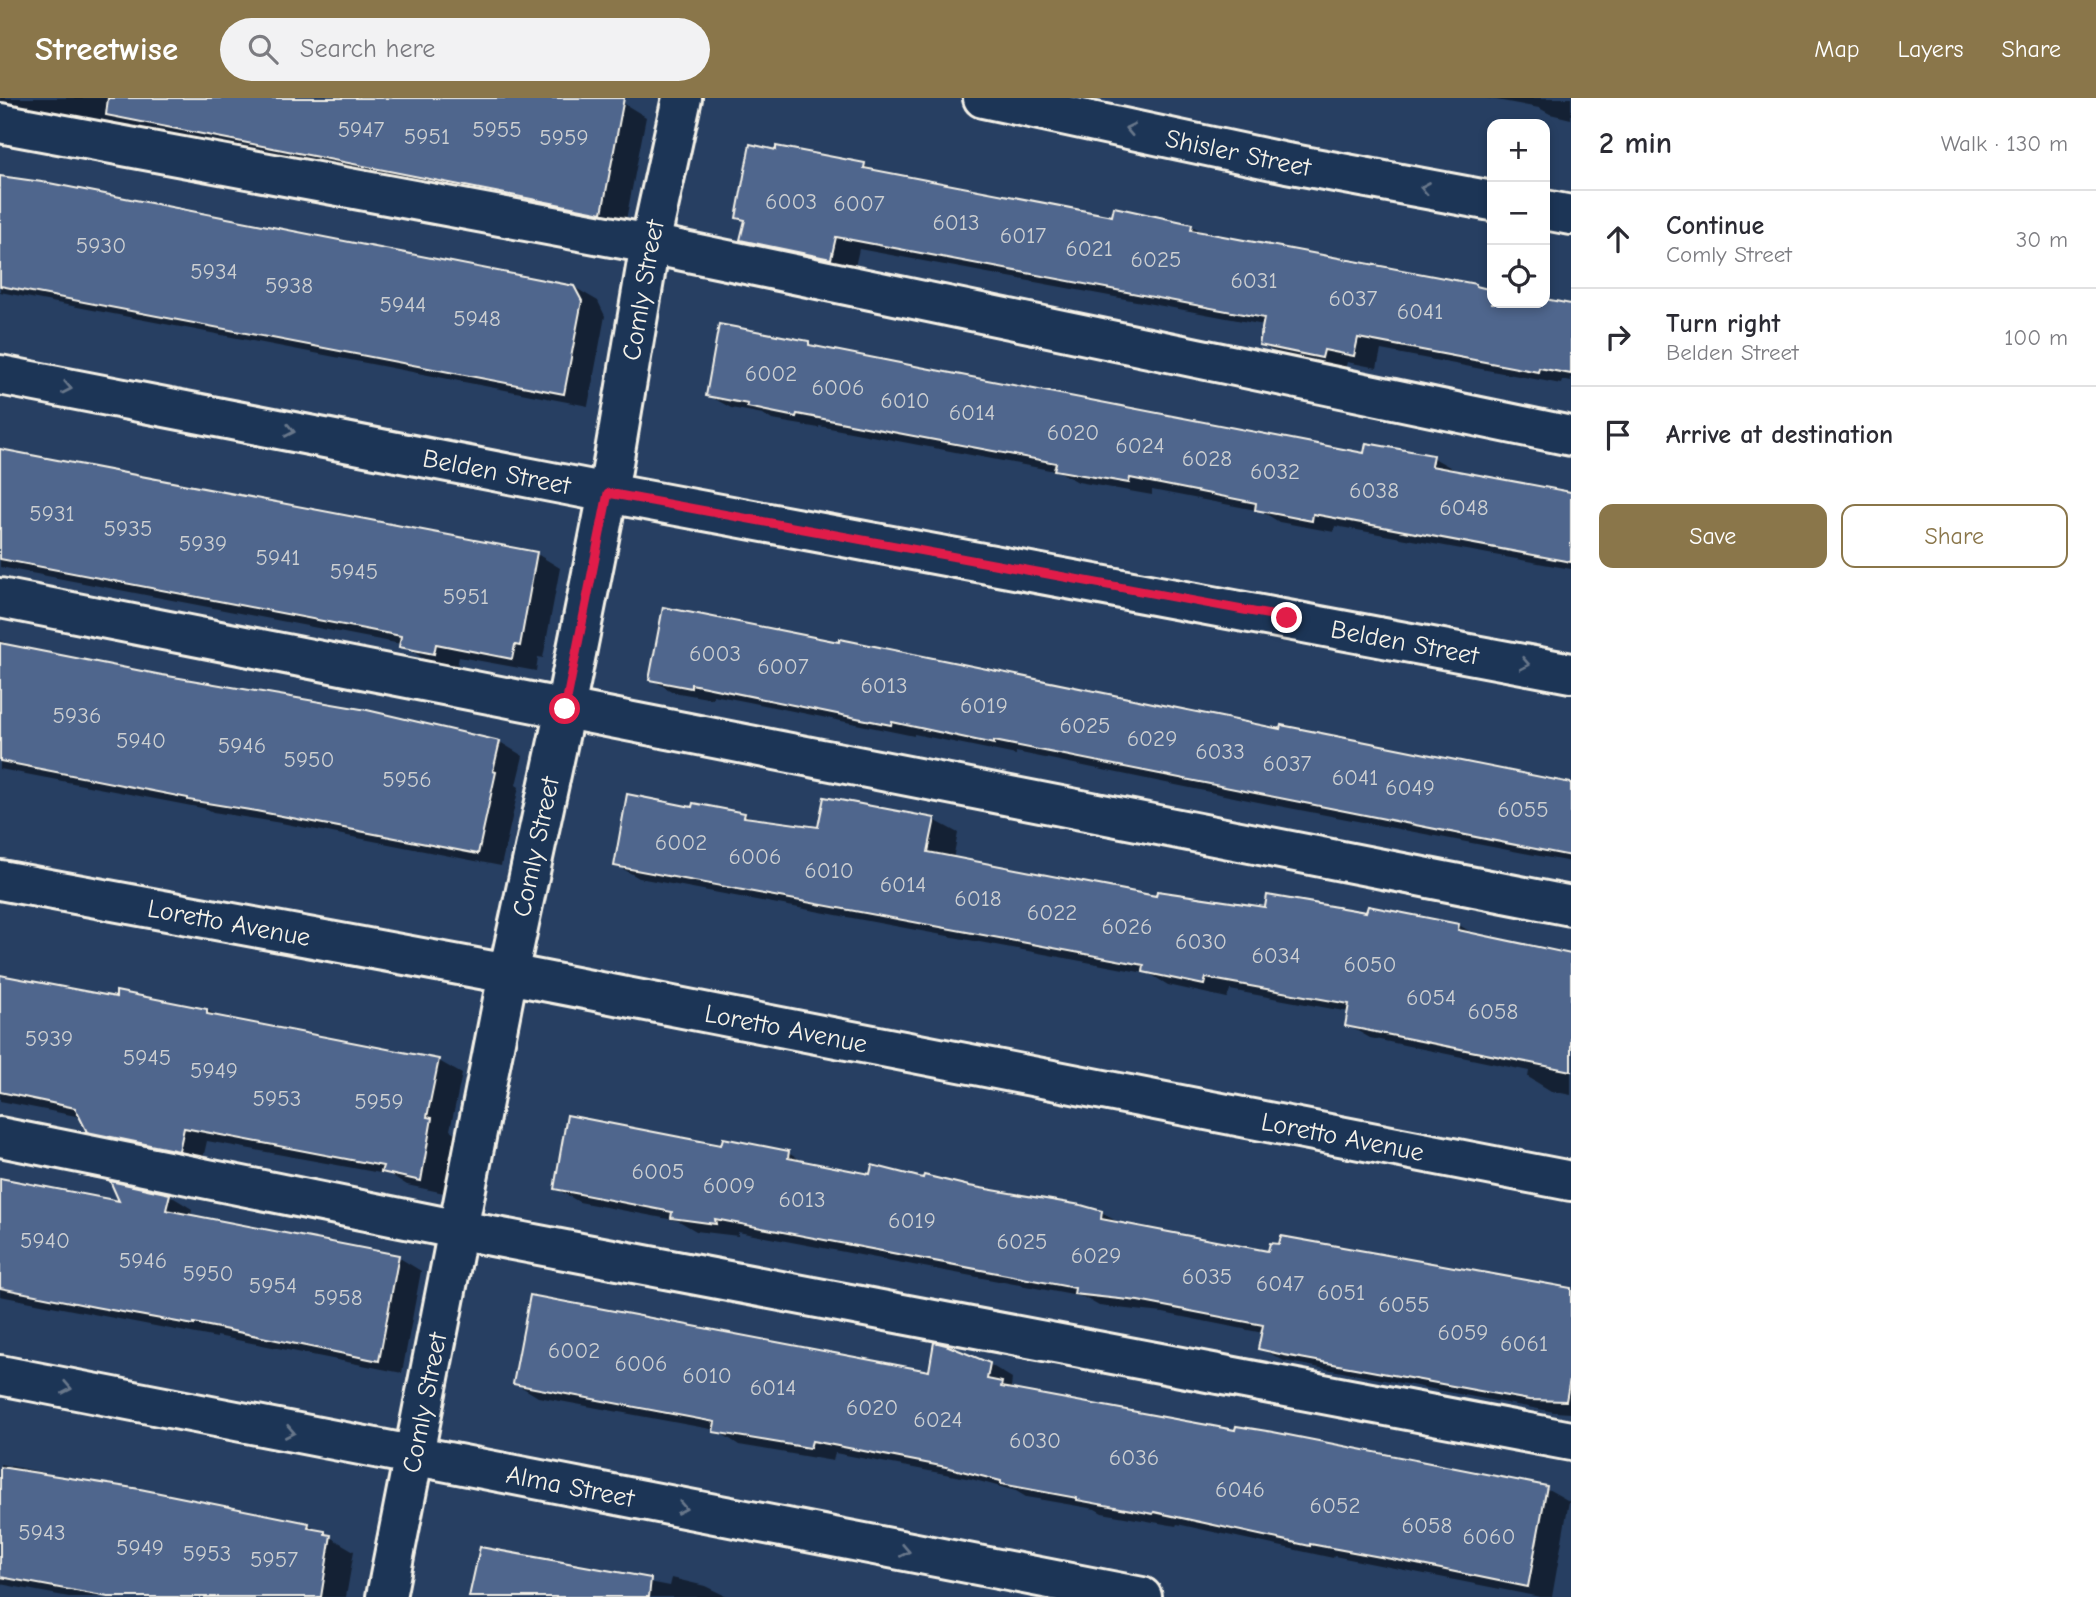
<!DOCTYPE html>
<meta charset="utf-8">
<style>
body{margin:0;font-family:"Comic Neue",sans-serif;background:#f2f2f3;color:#2b2b33}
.controls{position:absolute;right:21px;top:21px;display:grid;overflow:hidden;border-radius:14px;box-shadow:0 4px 10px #0003}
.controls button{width:63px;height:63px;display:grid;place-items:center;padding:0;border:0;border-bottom:2px solid #e1e1e2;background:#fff;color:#2b2b33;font:35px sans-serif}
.stop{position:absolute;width:21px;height:21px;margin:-16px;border:5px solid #e11d48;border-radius:50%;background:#fff}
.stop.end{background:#e11d48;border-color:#fff;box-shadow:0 2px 7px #0008}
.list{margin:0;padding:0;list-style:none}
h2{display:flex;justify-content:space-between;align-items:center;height:91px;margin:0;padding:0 28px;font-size:30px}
h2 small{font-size:23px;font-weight:400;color:#7c7c81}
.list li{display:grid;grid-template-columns:46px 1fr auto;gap:21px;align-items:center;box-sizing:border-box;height:98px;padding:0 28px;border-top:2px solid #e1e1e2}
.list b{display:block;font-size:26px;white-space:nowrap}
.list p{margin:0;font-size:23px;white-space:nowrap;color:#7c7c81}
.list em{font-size:23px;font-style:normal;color:#7c7c81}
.actions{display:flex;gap:14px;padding:21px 28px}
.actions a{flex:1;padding:16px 0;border:2px solid #8a764a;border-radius:14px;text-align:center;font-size:24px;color:#8a764a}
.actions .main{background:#8a764a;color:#fff}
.icon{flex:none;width:38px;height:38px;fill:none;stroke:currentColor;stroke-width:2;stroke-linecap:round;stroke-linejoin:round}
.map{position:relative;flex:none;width:1571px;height:1499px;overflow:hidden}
header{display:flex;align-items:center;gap:42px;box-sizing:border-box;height:98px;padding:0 35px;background:#8a764a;color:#fff}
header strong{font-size:33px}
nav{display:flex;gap:38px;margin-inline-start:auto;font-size:24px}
.search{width:490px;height:63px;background:#f2f2f3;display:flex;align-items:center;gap:18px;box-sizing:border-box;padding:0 24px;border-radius:38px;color:#7c7c81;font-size:26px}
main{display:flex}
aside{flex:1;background:#fff}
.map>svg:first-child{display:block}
.shadow{fill:#0007}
.building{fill:#50668d;stroke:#f4f1e8;stroke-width:2}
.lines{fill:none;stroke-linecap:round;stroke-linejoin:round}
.minor-casing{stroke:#f4f1e8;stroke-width:44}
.minor{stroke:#1d3557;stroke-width:38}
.oneway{stroke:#68778a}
.route{stroke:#e11d48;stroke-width:9}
.labels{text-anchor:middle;stroke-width:5;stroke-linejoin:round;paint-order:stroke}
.number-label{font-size:23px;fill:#cbced1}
.street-label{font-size:26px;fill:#f4f1e8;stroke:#1d3557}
</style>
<header>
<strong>Streetwise</strong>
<div class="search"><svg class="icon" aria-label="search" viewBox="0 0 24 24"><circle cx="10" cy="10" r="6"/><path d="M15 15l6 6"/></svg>Search here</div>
<nav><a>Map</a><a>Layers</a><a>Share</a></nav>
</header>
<main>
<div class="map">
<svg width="1571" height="1499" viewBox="0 0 1571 1499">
<rect width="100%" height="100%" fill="#273f62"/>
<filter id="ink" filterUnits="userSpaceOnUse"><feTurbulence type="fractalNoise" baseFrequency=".0143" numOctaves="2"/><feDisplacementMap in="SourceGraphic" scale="14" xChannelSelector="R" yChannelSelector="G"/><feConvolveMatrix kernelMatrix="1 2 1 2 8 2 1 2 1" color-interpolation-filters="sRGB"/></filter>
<g filter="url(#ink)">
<g class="shadow">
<path d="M0,0H596L623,5L646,19L625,127L26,9V11L0,6Z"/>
<path d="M1486,0H1571V21L1550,16L1539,10Z"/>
<path d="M864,67L878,74L1114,120L1115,111L1192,128L1208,137L1475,188L1492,193V205L1545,203L1571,208V284L1562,282L1561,286L1381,252L1377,270L1347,264L1345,272L1284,260L1261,246L1264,227L859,151L854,173L765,155L742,142L746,124L738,119Z"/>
<path d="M0,78L574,189L598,203L605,218L588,308L0,194Z"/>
<path d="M809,245L819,251L1365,357L1432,359L1455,372L1454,374L1571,396V471L1335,428L1334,434L1279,424L1261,413L1152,392V397L1078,384L1060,374L819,328V330L772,322L763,316L731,310L708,297Z"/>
<path d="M0,352L537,456L560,470L543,560L538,559L536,573L459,559L457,569L424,561L401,546L0,469Z"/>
<path d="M0,542L14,550L500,644L523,658L516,687L519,689L501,768L281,725L213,714L207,711L0,671Z"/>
<path d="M651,581L1281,633L1282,629L1571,687V764L1253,703L1016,654V657L914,636V638L749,604L713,597V601L673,594Z"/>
<path d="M693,711L745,716L754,722L820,731L934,722L958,735L953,761L1157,800L1267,811L1368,816L1370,810L1459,827L1478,838L1571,857V997L1551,993L1528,979L1529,973L1370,940L1347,927L1349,914L1230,892L1227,900L1168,887L1150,876L639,780L616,767Z"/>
<path d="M0,878L117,901L207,912L222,921L439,963L462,976L450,1032L455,1035L444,1095L407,1087L391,1077L207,1043L202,1065L112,1047L88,1033L81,1019L0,1003Z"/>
<path d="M723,1049L788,1055L807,1066L871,1078L968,1089L1102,1115L1123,1127L1270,1155L1281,1148L1283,1140L1571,1192V1315L1554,1314L1284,1263L1260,1250L1263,1235L1163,1215L1099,1208L1083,1199L738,1134V1138L696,1133L679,1123L579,1104L555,1090Z"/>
<path d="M0,1082L122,1105L169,1097L192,1111L191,1118L398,1159L421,1173L402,1275L217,1238V1240L0,1198Z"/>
<path d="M989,1266L1012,1280L1011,1291L1546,1390L1569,1403L1552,1499H1540L1334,1458L1333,1460L1177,1426L1176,1428L1102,1415L1095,1411L1026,1399L1016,1393L971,1381L835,1355L833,1363L739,1347L716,1332L538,1299L515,1285L930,1275Z"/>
<path d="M0,1366L46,1375L56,1381L308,1426L354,1453L346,1499H69L0,1486Z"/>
<path d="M481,1451L670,1488L672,1480L705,1488L728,1499H471Z"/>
</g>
<g class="building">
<path d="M108,0H624L602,115L106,17Z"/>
<path d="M750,46L776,52V48L865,65L864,70L1112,118L1114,109L1192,126L1191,132L1476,186V188L1492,192V205H1545V201L1571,206V276L1539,270L1538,274L1358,240L1354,258L1324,252L1322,260L1259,247L1264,220L836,139L831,161L740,142L745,122L736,120Z"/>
<path d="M0,78L49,85L574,188L582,203L564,296L0,188Z"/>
<path d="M719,226L809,243V247L920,269L1364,355L1366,345L1433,357L1431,368L1571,394V464L1313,416L1312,423L1255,412L1256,405L1130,380L1129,385L1054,372L1056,365L797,316L796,319L747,309L748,306L706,298Z"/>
<path d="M0,351L537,454L520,548L515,547L512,561L436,546L434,556L399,549L401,538L0,461Z"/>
<path d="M663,509L839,544L840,541L1280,631L1281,627L1571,685V758L994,643V646L892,624L891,627L691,586V590L649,582Z"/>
<path d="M0,545L162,577L367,612L500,643L493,673L496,674L478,756L256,713L188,702V700L0,663Z"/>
<path d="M627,696L692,709L693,705L745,715L744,719L818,729L824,699L935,720L928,754L1156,798L1157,793L1265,809L1267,797L1366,814L1368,808L1459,826L1458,832L1571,856V973L1345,928L1349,906L1206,880L1204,887L1143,874L1144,867L614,768Z"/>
<path d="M0,877L116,899V893L207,911V916L439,961L427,1019L432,1020L421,1083L381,1074L383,1068L184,1030L179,1053L87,1034L75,1010L0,994Z"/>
<path d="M567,1017L721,1047L723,1040L789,1053L788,1060L870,1076L872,1067L923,1080L924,1077L969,1088L1081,1107L1102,1113L1101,1121L1268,1153L1270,1145L1279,1146L1281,1138L1571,1190V1275L1566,1303L1529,1302L1284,1257L1258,1251L1263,1227L1138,1203L1074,1196L1075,1190L715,1121L716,1126L671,1120L672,1114L554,1091Z"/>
<path d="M0,1080L119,1103L110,1083L170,1096L166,1112L399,1157L379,1263L194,1225V1227L95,1209L0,1190Z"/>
<path d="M530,1197L929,1273L934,1244L946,1247L990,1265L987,1281L1002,1284L1001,1289L1235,1332L1236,1328L1273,1334L1547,1388L1528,1489L1402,1463L1310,1446V1448L1154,1414L1153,1416L1077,1402V1400L1001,1386V1383L946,1369L812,1343L810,1350L713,1334L715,1324L513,1286Z"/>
<path d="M0,1369L140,1391L309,1425L308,1430L325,1433V1436L331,1437L321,1499H108L0,1479Z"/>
<path d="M480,1449L651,1480L649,1499H469Z"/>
</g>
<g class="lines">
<defs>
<g id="minor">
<path id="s1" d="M983,0L1287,65L1492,103"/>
<path d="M0,25L650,146L1571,338"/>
<path d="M1545,112L1571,117"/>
<path id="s2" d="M0,277L608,395L1571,575"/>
<path d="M0,500L1571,808"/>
<path id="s3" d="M0,782L508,876L1571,1083"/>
<path d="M0,1039L460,1132L1571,1343"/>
<path id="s4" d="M0,1277L1142,1499"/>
<path id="s5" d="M386,1499L508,876L565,611L608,395L650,146L682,0"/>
</g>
</defs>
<use href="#minor" class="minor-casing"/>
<use href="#minor" class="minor"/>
</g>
<defs><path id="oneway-chevron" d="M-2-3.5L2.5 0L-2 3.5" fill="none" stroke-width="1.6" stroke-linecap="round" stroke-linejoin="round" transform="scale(1.75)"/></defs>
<g class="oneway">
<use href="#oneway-chevron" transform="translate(1130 31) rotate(-168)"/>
<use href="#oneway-chevron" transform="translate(1425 90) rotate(-170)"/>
<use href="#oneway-chevron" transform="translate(67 290) rotate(11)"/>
<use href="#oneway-chevron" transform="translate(290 333) rotate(11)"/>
<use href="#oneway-chevron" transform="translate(1525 566) rotate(11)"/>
<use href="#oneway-chevron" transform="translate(67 1290) rotate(11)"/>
<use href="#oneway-chevron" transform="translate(290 1334) rotate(11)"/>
<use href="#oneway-chevron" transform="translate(682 1410) rotate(11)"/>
<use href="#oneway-chevron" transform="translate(905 1453) rotate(11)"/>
</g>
</g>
<g class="lines" filter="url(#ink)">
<path class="route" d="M565,611L608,395L1287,520"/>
</g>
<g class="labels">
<g class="number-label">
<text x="361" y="39">5947</text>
<text x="497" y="39">5955</text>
<text x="427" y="46">5951</text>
<text x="564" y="47">5959</text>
<text x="791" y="111">6003</text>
<text x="859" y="113">6007</text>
<text x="956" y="132">6013</text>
<text x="1023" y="145">6017</text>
<text x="101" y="155">5930</text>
<text x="1089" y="158">6021</text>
<text x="1156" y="169">6025</text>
<text x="214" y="181">5934</text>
<text x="1254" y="190">6031</text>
<text x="289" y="195">5938</text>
<text x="1353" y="208">6037</text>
<text x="403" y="214">5944</text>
<text x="1420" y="221">6041</text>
<text x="477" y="228">5948</text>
<text x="771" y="283">6002</text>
<text x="838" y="297">6006</text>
<text x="905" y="310">6010</text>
<text x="972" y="322">6014</text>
<text x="1073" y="342">6020</text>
<text x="1140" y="355">6024</text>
<text x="1207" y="368">6028</text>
<text x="1275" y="381">6032</text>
<text x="1374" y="400">6038</text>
<text x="1464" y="417">6048</text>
<text x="52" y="423">5931</text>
<text x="128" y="438">5935</text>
<text x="203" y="453">5939</text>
<text x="278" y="467">5941</text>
<text x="354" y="481">5945</text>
<text x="466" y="506">5951</text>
<text x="715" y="563">6003</text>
<text x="783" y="576">6007</text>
<text x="884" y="595">6013</text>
<text x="984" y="615">6019</text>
<text x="77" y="625">5936</text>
<text x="1085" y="635">6025</text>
<text x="1152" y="648">6029</text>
<text x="141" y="650">5940</text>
<text x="242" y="655">5946</text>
<text x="1220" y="661">6033</text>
<text x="309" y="669">5950</text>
<text x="1287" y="673">6037</text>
<text x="1355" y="687">6041</text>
<text x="407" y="689">5956</text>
<text x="1410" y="697">6049</text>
<text x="1523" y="719">6055</text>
<text x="681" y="752">6002</text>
<text x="755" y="766">6006</text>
<text x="829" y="780">6010</text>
<text x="903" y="794">6014</text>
<text x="978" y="808">6018</text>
<text x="1052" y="822">6022</text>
<text x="1127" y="836">6026</text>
<text x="1201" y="851">6030</text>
<text x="1276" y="865">6034</text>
<text x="1370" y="874">6050</text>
<text x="1431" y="907">6054</text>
<text x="1493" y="921">6058</text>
<text x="49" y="948">5939</text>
<text x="147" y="967">5945</text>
<text x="214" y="980">5949</text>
<text x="277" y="1008">5953</text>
<text x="379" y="1011">5959</text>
<text x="658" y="1081">6005</text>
<text x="729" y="1095">6009</text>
<text x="802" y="1109">6013</text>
<text x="912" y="1130">6019</text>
<text x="45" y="1150">5940</text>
<text x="1022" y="1151">6025</text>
<text x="1096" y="1165">6029</text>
<text x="143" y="1170">5946</text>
<text x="208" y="1183">5950</text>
<text x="1207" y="1186">6035</text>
<text x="1280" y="1193">6047</text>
<text x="273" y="1195">5954</text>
<text x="1341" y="1202">6051</text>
<text x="338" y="1207">5958</text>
<text x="1404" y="1214">6055</text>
<text x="1463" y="1242">6059</text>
<text x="1524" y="1253">6061</text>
<text x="574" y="1260">6002</text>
<text x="641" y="1273">6006</text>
<text x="707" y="1285">6010</text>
<text x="773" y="1297">6014</text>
<text x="872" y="1317">6020</text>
<text x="938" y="1329">6024</text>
<text x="1035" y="1350">6030</text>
<text x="1134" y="1367">6036</text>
<text x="1240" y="1399">6046</text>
<text x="1335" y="1415">6052</text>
<text x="1427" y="1435">6058</text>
<text x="42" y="1442">5943</text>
<text x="1489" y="1446">6060</text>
<text x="140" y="1457">5949</text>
<text x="207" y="1463">5953</text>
<text x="274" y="1469">5957</text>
</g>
<g class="street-label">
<text dy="9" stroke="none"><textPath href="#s1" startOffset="261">Shisler Street</textPath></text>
<text dy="9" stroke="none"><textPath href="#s5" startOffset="1332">Comly Street</textPath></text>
<text dy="9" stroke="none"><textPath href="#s2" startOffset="506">Belden Street</textPath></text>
<text dy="9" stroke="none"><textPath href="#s2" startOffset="1430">Belden Street</textPath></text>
<text dy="9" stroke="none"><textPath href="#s5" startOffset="765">Comly Street</textPath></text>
<text dy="9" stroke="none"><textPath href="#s3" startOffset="233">Loretto Avenue</textPath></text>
<text dy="9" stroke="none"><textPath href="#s3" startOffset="800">Loretto Avenue</textPath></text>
<text dy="9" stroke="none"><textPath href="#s3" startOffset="1367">Loretto Avenue</textPath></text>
<text dy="9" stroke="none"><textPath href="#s5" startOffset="198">Comly Street</textPath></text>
<text dy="9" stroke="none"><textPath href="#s4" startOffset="581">Alma Street</textPath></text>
</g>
</g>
</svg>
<div class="controls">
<button>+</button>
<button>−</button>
<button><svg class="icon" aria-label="locate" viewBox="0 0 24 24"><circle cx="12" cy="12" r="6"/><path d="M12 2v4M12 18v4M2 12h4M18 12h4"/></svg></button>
</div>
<div class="stop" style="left:565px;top:611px"></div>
<div class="stop end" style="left:1287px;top:520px"></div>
</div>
<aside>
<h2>2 min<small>Walk · 130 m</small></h2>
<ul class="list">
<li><svg class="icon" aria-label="ahead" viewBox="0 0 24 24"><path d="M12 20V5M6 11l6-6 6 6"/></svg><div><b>Continue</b><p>Comly Street</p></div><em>30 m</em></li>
<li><svg class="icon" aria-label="right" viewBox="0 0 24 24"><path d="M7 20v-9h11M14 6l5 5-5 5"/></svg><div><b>Turn right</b><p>Belden Street</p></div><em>100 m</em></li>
<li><svg class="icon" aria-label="arrive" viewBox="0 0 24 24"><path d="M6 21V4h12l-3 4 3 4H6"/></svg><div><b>Arrive at destination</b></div></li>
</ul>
<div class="actions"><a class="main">Save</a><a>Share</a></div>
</aside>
</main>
